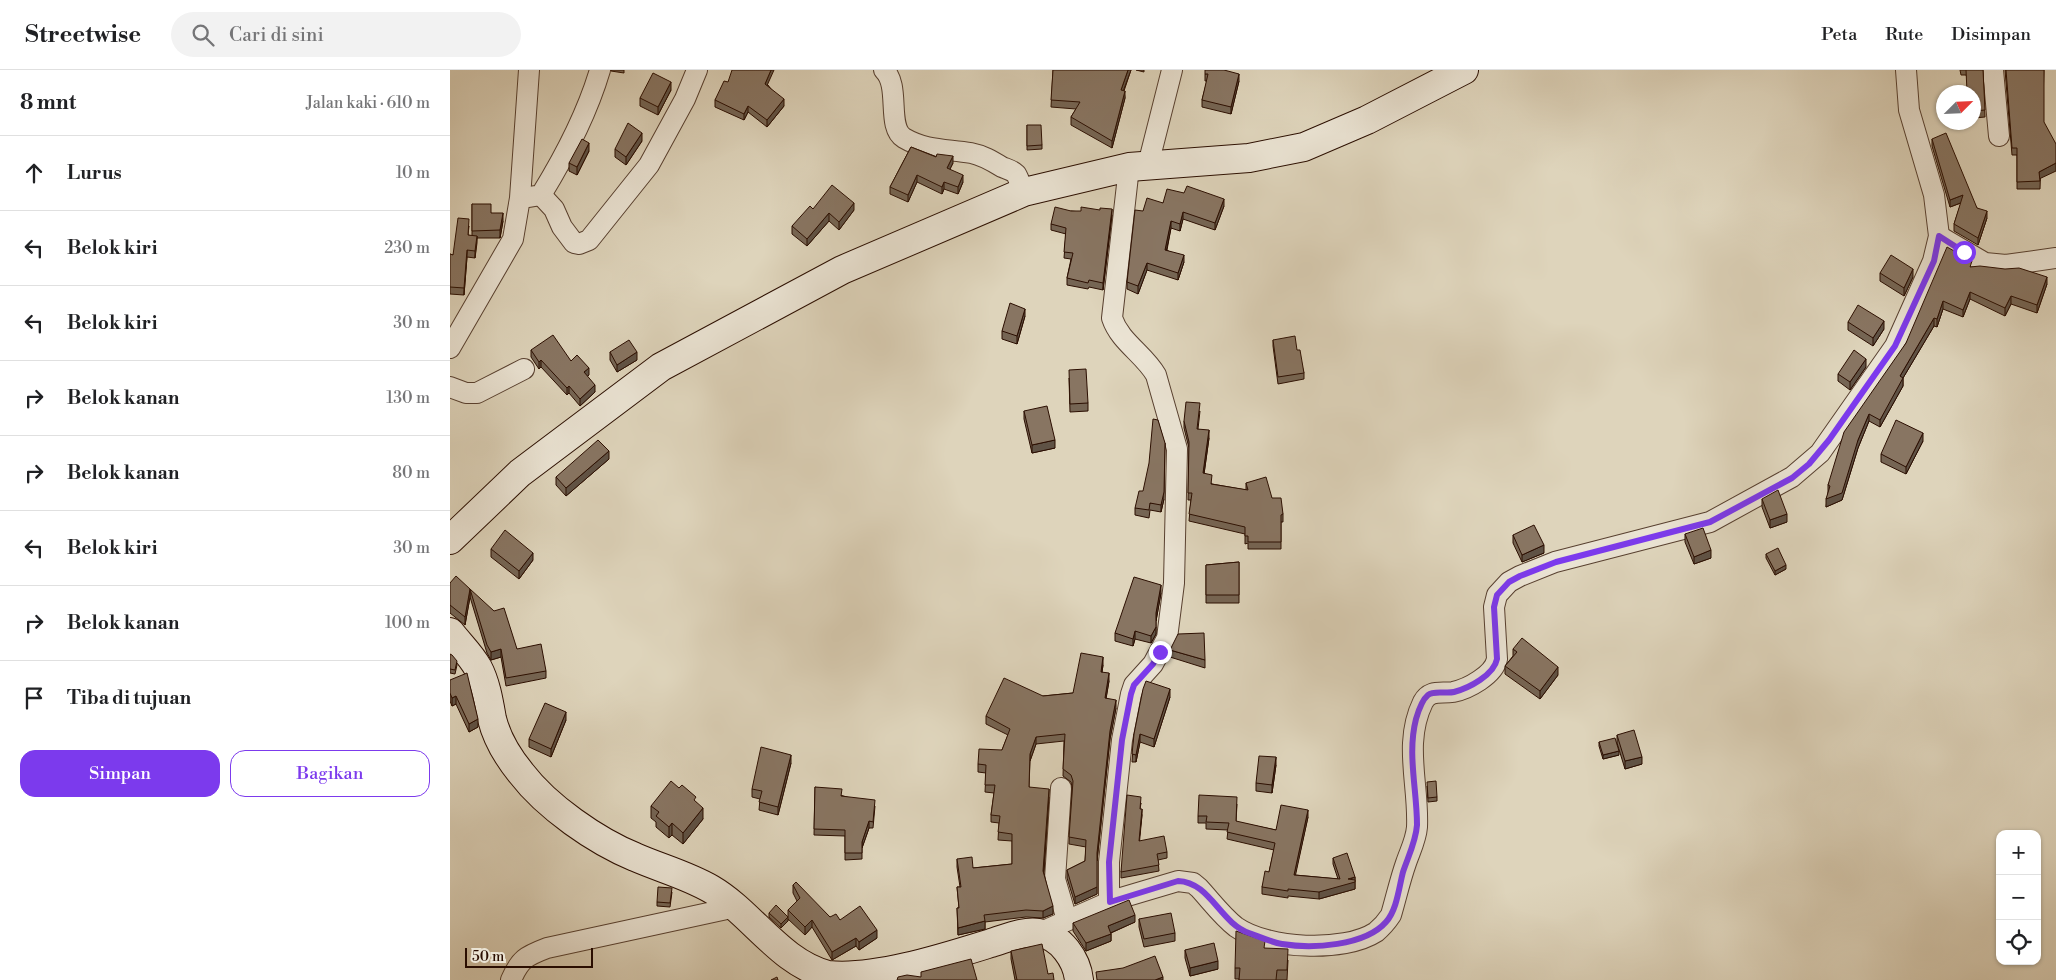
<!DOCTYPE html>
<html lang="id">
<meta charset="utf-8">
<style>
body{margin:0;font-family:"Libre Bodoni",serif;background:#f2f2f2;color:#202124}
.controls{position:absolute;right:15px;bottom:15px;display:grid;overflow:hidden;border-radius:10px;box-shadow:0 1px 4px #0004}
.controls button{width:45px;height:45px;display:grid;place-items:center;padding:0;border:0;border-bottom:1px solid #e0e0e0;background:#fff;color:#202124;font:25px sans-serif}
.compass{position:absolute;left:1486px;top:15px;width:45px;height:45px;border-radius:50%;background:#fff;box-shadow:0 1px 4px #0004;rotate:66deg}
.scale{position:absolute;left:15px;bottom:12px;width:128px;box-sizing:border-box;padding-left:5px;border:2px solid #2b0e01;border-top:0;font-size:14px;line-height:18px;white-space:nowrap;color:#2b0e01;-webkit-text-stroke:4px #eae3d3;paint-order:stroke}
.stop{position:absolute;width:15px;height:15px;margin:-11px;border:4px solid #7c3aed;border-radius:50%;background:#fff}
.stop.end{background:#7c3aed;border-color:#fff;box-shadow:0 1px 5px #0008}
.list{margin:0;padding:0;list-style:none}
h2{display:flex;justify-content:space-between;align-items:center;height:65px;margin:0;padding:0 20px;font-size:21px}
h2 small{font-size:16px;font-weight:400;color:#757577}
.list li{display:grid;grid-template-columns:32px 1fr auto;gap:15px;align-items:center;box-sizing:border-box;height:75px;padding:0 20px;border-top:1px solid #e0e0e0}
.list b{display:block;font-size:19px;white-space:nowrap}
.list em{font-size:16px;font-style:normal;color:#757577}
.actions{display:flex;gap:10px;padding:15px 20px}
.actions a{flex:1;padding:11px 0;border:1px solid #7c3aed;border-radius:15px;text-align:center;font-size:18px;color:#7c3aed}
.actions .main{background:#7c3aed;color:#fff}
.icon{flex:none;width:28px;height:28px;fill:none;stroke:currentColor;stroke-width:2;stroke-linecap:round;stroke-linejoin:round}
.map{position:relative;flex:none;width:1606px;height:910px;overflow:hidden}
header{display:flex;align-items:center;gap:30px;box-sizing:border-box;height:70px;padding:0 25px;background:#fff;border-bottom:1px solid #e0e0e0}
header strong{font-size:24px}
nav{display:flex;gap:28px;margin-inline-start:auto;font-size:18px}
.search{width:350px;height:45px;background:#f2f2f2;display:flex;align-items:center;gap:12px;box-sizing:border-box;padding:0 18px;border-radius:28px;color:#757577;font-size:19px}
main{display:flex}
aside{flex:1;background:#fff}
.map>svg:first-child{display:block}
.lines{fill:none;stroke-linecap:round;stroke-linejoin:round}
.street-casing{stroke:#584030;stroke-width:22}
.secondary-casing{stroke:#2b0e01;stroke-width:30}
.street{stroke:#eae3d3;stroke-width:20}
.secondary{stroke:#eae3d3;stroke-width:28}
.wall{fill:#756554;stroke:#2b0e01}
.shaded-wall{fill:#5f5245;stroke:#2b0e01}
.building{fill:#887562;stroke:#2b0e01}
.route{stroke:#7c3aed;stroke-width:6}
</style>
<header>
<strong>Streetwise</strong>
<div class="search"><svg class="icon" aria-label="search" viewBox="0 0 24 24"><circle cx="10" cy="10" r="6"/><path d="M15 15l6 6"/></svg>Cari di sini</div>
<nav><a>Peta</a><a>Rute</a><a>Disimpan</a></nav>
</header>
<main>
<aside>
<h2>8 mnt<small>Jalan kaki · 610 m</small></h2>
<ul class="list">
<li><svg class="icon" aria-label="ahead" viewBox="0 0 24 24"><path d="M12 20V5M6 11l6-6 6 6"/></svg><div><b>Lurus</b></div><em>10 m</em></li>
<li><svg class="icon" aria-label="left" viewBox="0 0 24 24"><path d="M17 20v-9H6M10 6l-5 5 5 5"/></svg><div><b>Belok kiri</b></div><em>230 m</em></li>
<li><svg class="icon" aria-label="left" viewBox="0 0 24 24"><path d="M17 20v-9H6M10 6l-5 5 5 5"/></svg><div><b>Belok kiri</b></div><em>30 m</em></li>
<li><svg class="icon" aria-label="right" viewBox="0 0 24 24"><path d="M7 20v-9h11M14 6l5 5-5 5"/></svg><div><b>Belok kanan</b></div><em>130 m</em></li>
<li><svg class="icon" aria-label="right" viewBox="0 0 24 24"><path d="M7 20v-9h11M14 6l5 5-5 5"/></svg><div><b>Belok kanan</b></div><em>80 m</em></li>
<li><svg class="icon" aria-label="left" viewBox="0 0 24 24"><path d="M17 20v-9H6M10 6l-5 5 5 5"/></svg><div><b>Belok kiri</b></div><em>30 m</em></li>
<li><svg class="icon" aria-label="right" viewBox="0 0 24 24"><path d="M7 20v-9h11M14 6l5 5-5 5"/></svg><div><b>Belok kanan</b></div><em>100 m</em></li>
<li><svg class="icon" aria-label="arrive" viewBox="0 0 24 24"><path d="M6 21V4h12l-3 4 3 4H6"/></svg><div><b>Tiba di tujuan</b></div></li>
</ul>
<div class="actions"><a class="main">Simpan</a><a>Bagikan</a></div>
</aside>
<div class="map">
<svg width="1606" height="910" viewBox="0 0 1606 910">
<rect width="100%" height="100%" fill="#ded4bb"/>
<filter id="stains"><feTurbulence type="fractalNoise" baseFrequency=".004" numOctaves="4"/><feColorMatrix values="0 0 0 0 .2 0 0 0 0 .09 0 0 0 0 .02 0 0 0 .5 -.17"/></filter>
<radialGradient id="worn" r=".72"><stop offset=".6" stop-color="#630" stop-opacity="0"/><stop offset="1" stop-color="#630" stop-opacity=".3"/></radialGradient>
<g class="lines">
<defs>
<g id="street">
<path d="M434,0C451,16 436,57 454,68C476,81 497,79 521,83C532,85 542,91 552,97C557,99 562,100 566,104C569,109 571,116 574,122"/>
<path d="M1543,0L1549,66"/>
<path d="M698,95L722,0"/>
<path d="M91,125L104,139L112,157L124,173L129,174L139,170L199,95L235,29L247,0"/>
<path d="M79,127L91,125C115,86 137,44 150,0"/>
<path d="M1489,166L1535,193L1556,195L1606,188"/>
<path d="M0,278L63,169L70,128L79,0"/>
<path d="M0,317L16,323H27L74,299"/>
<path d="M611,718L605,809L617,850"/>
<path d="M659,832V792L672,670L681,624L684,615L703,594L717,568L724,513L727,379L706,305C694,284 670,272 662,248L679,97"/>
<path d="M589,863L664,830L728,811L743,813L749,818C761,831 772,846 786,857C817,879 894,883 926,862C932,857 937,851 941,845C946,828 950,810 956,793C960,781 966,770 967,757C969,714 953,673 973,632C980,619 991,624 1003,622C1018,619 1044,605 1047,589L1044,537L1047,525L1059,512L1070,506L1105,492L1260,452L1342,407L1370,383L1445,276L1483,191L1489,166L1484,125L1459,40L1456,0"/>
<path d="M61,910C70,889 76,886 97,878L286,837"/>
</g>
<g id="secondary">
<path d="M0,470L70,403L211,297L392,200L574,122L679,97L799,88L854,77L917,50L1014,0"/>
<path d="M0,562C9,574 21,585 28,598C36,613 39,632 42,649C47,669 58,687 71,703C97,737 146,771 185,787C210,798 237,805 261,819C302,843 330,893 378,905C425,910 496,887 541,873C555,869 574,860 589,863C611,866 627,890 629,910"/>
</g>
</defs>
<use href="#street" class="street-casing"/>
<use href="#secondary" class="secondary-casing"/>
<use href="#street" class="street"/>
<use href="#secondary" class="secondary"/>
</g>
<g class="wall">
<path d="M161,0H174V3L161,1Z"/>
<path d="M603,0H681L674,21L675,28L662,78L621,55V47L626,39L601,37Z"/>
<path d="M686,0H694V2Z"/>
<path d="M1510,0H1533L1535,47L1524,48V22L1516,5H1511Z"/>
<path d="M1555,0H1594L1590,119H1567V85H1562Z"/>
<path d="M775,1L789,11L781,44L752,37V30L757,11H755V4Z"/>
<path d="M278,12L318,15L334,36L317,57L298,42L294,50L265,37V30Z"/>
<path d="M221,20L208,45L190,36V28Z"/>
<path d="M577,55L592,75V79L577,80Z"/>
<path d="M1482,69L1527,138L1537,148L1528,175L1504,161V154L1511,133L1500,137L1482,76Z"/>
<path d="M192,71L176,95L165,87V79Z"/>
<path d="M461,77L503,93L500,99L513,112L508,124L494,119L492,124L467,112L458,132L440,124V117Z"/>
<path d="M139,81L127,105L119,101V93Z"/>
<path d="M713,133L774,136L765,160L733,149L730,161L721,158L717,180L734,192L728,210L697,200L688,224L677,219V212L693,141Z"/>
<path d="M22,134L41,143L53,151L50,168H27L25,188L17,187L14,225L0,224V184L3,185L19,156L18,165L22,166Z"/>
<path d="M363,139L404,140L389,160L379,151L357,176L342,164V156Z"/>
<path d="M621,141L662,145L653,220L639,217L638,219L617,215V208L621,189L614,188L616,164L601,160V154Z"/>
<path d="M1522,197L1597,214L1587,243L1561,234L1555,246L1520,229L1513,247L1493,239L1487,257L1484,256L1453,308V316L1430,357L1419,351L1408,378L1392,430L1376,437L1378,422V415L1456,273Z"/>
<path d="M1430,203L1463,207L1454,226L1430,211Z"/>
<path d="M575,246L567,274L552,269V261Z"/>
<path d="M1398,252L1434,259L1423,276L1398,260Z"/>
<path d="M823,270L847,280L854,303V309L828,314L823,276Z"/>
<path d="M81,280L121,291L139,305L137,306L145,322L130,336L119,323L117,325L91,297L89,299L81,287Z"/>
<path d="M160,282L187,290L167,302L160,290Z"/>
<path d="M1416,297L1400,320L1388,311V304Z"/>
<path d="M619,308L638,333V341L620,342Z"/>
<path d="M574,341L605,378L582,383L574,349Z"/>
<path d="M750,341L748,359L759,368L754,404L762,414L796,420V413L822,428L833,444V452H831V479H798V473L795,474V464L739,451L741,430H738L739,378L734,358V351Z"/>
<path d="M1473,371L1456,404L1431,392V384Z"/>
<path d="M159,389L116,426L106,415V407Z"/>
<path d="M714,429L711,442L700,440L699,448L685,445V438Z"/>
<path d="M1312,429L1337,452L1320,458L1312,437Z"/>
<path d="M1235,464L1261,488L1244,494L1235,472Z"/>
<path d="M1063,465L1094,483L1072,492L1063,473Z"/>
<path d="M41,479L83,490L69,509L41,487Z"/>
<path d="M1316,484L1336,499L1325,505L1316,488Z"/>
<path d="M789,492V533H756V495Z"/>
<path d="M0,513L20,527L15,555L0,543Z"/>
<path d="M20,519L67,579L96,601V608L56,616L51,587L41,590L37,583L20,527Z"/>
<path d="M711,523L706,551V564L701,573L685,569L683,576L665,571V563Z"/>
<path d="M1063,579L1108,605L1090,629L1055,604V596L1063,586Z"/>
<path d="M720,580L755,590V598L720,587Z"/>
<path d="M0,584L7,595L5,604L0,603Z"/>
<path d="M653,595L652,602L659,611L656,628L666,638L660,669L647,791V824L625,834L617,808V800L635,791L636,777L619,774L622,717L621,712L613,706L614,671L586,674L580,691L579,717L599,727L594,803L603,844L593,848L576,847L535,852V859L508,865L507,838H509L507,817H510L507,797V789L523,798L562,794V771L548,770L549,753L541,752V745L544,723L535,722L536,703L528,702V694L552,680L558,665L536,654V646L593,626L623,623Z"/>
<path d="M0,610L28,657L19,662L6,634L2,636L0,631Z"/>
<path d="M720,627L704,677L690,672L686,692H682L684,664Z"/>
<path d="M116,650L101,687L79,677V669Z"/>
<path d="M1167,665L1192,694L1175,699L1167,673Z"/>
<path d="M1149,672L1169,685L1153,689L1149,676Z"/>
<path d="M341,693L328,745L309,740L310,729L302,727V719Z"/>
<path d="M826,695L822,723L806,721V713Z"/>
<path d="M977,716L987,727V731L978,732Z"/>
<path d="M365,717L425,736L423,758H419L412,778V789L395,790V766L364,765Z"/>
<path d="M246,732L253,749L233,774L222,765L219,768L206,757V752L201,748V736Z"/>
<path d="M691,733L690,739L692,745L689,771L717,782V788L708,790L709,801L671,808V802Z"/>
<path d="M787,734L786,752L826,760L858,747L845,805L888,809L883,794V788L905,807V819L869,829L838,826V828L812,824V817L819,802L824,780L777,769L778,760L756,759V753H748V746Z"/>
<path d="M343,815L380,847L390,850L427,868L409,880L406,876L382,890L362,857L355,865L338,849V851L331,858L319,847V843L338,847V840L347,831L343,823Z"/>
<path d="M222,822L220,837L207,836V832Z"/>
<path d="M689,849L725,863V871L694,877L689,857Z"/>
<path d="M685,852L661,863V871L636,881L623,861V853Z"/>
<path d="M814,878L838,890L837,910H789V909H785V898Z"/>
<path d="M735,880L768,899L740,906L735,888Z"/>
<path d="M561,881L598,904L604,910H565L561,889Z"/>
</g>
<g class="shaded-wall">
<path d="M321,0H324L315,20V14Z"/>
<path d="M678,0H681L671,27V20Z"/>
<path d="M789,4V11L781,44V37Z"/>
<path d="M221,12V20L208,45V37Z"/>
<path d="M675,21V28L662,78V71Z"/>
<path d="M334,29V36L317,57V50Z"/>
<path d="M298,36V42L294,50V44Z"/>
<path d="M192,63V71L176,95V87Z"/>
<path d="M139,73V81L127,105V97Z"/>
<path d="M503,86V93L497,105V98Z"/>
<path d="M1606,93V101L1589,109V102Z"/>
<path d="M467,105V112L458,132V125Z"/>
<path d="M513,105V112L508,124V117Z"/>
<path d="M494,112V119L492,124V117Z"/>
<path d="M1513,125V132L1500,137V130Z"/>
<path d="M774,129V136L765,160V153Z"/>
<path d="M404,133V140L389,160V152Z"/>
<path d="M662,139V145L653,220V213Z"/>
<path d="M1537,141V148L1528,175V168Z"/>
<path d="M733,142V149L730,161V154Z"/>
<path d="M53,143V151L50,168V160Z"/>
<path d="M379,143V151L357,176V169Z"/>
<path d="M721,151V158L715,187V180Z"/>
<path d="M27,166V173L25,188V181Z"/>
<path d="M17,180V187L14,225V218Z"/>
<path d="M734,185V192L728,210V203Z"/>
<path d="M697,193V200L688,224V216Z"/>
<path d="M1463,199V207L1454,226V218Z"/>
<path d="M1597,207V214L1587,243V235Z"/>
<path d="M1520,222V229L1513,247V240Z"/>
<path d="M1561,226V234L1555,246V238Z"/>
<path d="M1493,231V239L1487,257V249Z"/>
<path d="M575,239V246L567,274V266Z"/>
<path d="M1484,248V256L1453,308V316L1430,357V350L1450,306Z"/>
<path d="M1434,251V259L1423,276V268Z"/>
<path d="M187,282V290L167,302V295Z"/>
<path d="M1416,289V297L1400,320V312Z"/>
<path d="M91,290V297L89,299V292Z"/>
<path d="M139,298V305L134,309V302Z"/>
<path d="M145,315V322L130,336V329Z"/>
<path d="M119,316V323L117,325V318Z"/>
<path d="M1419,344V351L1408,378L1392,430L1376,437V429L1408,370Z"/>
<path d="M759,360V368L753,411V403Z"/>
<path d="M1473,363V371L1456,404V397Z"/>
<path d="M605,370V378L582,383V375Z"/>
<path d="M715,373L714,429L711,442V435Z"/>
<path d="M159,381V389L116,426V418Z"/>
<path d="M1337,444V452L1320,458V450Z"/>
<path d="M1094,475V483L1072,492V485Z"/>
<path d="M1261,480V488L1244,494V487Z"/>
<path d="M83,483V490L69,509V501Z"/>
<path d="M1336,495V499L1325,505V501Z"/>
<path d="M711,515V523L706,551V543Z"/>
<path d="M20,519V527L15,555V547Z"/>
<path d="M706,557V564L701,573V566Z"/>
<path d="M685,561V569L683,576V569Z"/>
<path d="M51,579V587L41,590V582Z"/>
<path d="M653,587V595L651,609V602Z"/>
<path d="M1108,597V605L1090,629V621Z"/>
<path d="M659,603V611L655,635V628Z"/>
<path d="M720,619V627L704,677V669Z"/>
<path d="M6,626V634L2,636V628Z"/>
<path d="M666,630V638L660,669L647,791V783L660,661Z"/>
<path d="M116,642V650L101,687V679Z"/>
<path d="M28,649V657L19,662V654Z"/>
<path d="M690,664V672L686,692V685Z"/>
<path d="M586,667V674L580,691V684Z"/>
<path d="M1169,681V685L1153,689V685Z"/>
<path d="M341,685V693L328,745V737Z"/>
<path d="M826,687V695L822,723V715Z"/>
<path d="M1192,687V694L1175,699V691Z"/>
<path d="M599,719V727L593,809V801Z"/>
<path d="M253,738V749L233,774V763Z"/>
<path d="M692,739V745L689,777V771Z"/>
<path d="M858,740V747L844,812V805Z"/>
<path d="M419,751V758L412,778V772Z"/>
<path d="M222,753V765L219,768V757Z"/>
<path d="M905,807V819L869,829V822Z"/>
<path d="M647,817V824L625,834V827Z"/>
<path d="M603,836V844L593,848V841Z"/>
<path d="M685,845V852L658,864V856Z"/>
<path d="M338,847V851L331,858V854Z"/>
<path d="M362,850V857L355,865V857Z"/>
<path d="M535,851V859L508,865V858Z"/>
<path d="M427,860V868L409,880V872Z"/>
<path d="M661,864V871L636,881V873Z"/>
<path d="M406,868V876L382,890V882Z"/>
<path d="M768,891V899L740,906V898Z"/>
<path d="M713,907V910H705Z"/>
</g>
<g class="building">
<path d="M282,0H321L315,14L334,29L317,50L298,36L294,44L265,30L274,11L278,12Z"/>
<path d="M603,0H678L671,20L675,21L662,71L621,47L630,32L601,30Z"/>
<path d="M755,0H774L789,4L781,37L752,30L758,4H755Z"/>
<path d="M1516,0H1533L1535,40L1524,41V22H1517Z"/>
<path d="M1556,0H1594V52L1606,74V93L1589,102L1590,111L1567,112V78H1562Z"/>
<path d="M203,3L221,12L208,37L190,28Z"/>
<path d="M178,53L192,63L176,87L165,79Z"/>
<path d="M577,55H591L592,75L577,76Z"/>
<path d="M1496,63L1527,138L1537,141L1528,168L1504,154L1513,125L1500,130L1482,69Z"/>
<path d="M132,69L139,73L127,97L119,93Z"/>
<path d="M461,77L486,87L487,84L503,86L497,98L513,105L508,117L494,112L492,117L467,105L458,125L440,117Z"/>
<path d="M382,115L404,133L389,152L379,143L357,169L342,156L360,136L363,139Z"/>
<path d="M737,116L774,129L765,153L733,142L730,154L721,151L715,180L734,185L728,203L697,193L688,216L677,212L685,140L693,141L697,128L713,133L717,119L734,123Z"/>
<path d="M22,134H41V143H53L50,160L22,161Z"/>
<path d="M605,137L621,141H631V137L650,140V138L662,139L653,213L639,210L638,213L617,208L623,183L614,182L616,158L601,154Z"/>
<path d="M8,148L19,149L18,165L27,166L25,181L17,180L14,218L0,217V184L3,185Z"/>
<path d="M1497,177L1522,191L1520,197L1530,196L1555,199L1569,198L1597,207L1587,235L1561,226L1555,238L1520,222L1513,240L1493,231L1487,249L1484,248L1450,306L1453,308L1430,350L1419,344L1408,370L1392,423L1376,429L1380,416L1378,415L1394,362L1456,273Z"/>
<path d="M1441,185L1463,199L1454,218L1430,203Z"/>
<path d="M560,233L575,239L567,266L552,261Z"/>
<path d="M1408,235L1434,251L1423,268L1398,252Z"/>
<path d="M103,265L121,291L127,285L139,298L134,302L145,315L130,329L119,316L117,318L91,290L89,292L81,280Z"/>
<path d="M845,266L847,280H850L854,303L828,307L823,270Z"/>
<path d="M179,270L187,282L167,295L160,282Z"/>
<path d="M1404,280L1416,289L1400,312L1388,304Z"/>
<path d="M636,299L638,333L620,334L619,300Z"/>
<path d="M736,332L750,333L747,359L759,360L753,403L762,405L761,414L798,420L796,413L816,407L822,428H831L833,444L831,445V472H798V466H795V457L739,444L742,423H738L739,372L734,351Z"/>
<path d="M597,336L605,370L582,375L574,341Z"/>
<path d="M703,349L708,350L715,373L714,422L711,435L700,433L699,440L685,438L689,421H693L699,393Z"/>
<path d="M1446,350L1473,363L1456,397L1431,384Z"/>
<path d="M148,370L159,381L116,418L106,407Z"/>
<path d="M1328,420L1337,444L1320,450L1312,429Z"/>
<path d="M1084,455L1094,475L1072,485L1063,465Z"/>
<path d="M1253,458L1261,480L1244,487L1235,464Z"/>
<path d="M55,460L83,483L69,501L41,479Z"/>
<path d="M1328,478L1336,495L1325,501L1316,484Z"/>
<path d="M789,492V525H756V495Z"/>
<path d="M6,506L20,519L15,547L0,535V513Z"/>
<path d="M684,507L711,515L706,543V557L701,566L685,561L683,569L665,563Z"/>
<path d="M20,519L44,541L54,538L67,579L91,574L96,601L56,608L51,579L41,582L37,575Z"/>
<path d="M754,563L755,590L720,580L728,564Z"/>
<path d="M1072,568L1108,597L1090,621L1055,596L1067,582L1063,579Z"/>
<path d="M631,583L653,587L651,602L659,603L655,628L666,630L660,661L647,783V817L625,827L617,800L635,791L636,770L619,767L623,711L621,705L613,699L615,664L586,667L580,684L579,717L599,719L593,801L603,836L593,841L576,840L534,845L535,851L508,858L507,838H509L507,817H511L507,789L522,787L523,798L562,794V764L548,762L550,746L541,745L545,715H535L536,695L528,694L529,679L552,680L560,659L536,646L554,608L593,626L623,623Z"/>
<path d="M0,584L2,585L7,591L5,600L0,599Z"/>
<path d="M17,603L28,649L19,654L6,626L2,628L0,623V610Z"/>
<path d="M696,611L720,619L704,669L690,664L686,685L682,684L684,664L693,619Z"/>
<path d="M95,633L116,642L101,679L79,669Z"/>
<path d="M1184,660L1192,687L1175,691L1167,665Z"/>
<path d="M1165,668L1169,681L1153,685L1149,672Z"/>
<path d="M311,677L341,685L328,737L309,732L312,721L302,719Z"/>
<path d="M809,686L826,687L822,715L806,713Z"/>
<path d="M221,711L229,718L232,715L246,727L244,730L253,738L233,763L222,753L219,757L206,746L209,742L201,736Z"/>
<path d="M986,711L987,727L978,728L977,712Z"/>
<path d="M365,717L392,719L391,726L425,730L423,752L419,751L412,772V783H395V760L364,759Z"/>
<path d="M677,725L691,727L690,739H692L689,771L714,766L717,782L707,784L709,795L671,802Z"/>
<path d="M749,725L787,727L786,751L826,760L831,735L858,740L844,805L890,809L883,788L897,783L905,807L898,809L905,810V812L869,822L838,819V821L812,817L815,801L819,802L825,773L777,762L779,753L756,752L757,746H748Z"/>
<path d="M346,812L380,847L386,844L390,850L410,836L427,860L409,872L406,868L382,882L362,850L355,857L338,840L350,828L343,815Z"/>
<path d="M208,817L222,818L220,833L207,832Z"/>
<path d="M679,830L685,845L658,856L661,864L636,873L623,853Z"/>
<path d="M326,835L338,847L331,854L319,843Z"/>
<path d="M721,843L725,863L694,869L689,849Z"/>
<path d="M786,861L815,871L814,878L838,879L837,900H827L826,910H789L790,898H785Z"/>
<path d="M764,873L768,891L740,898L735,880Z"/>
<path d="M592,874L598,904L603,903L604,910H567L561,881Z"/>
<path d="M705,886L713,907L705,910H647L646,902L673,898Z"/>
<path d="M521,889L527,910H447L448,907L457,905L471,907V902Z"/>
<path d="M327,907L328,910H321Z"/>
</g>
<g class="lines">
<path class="route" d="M710,582L703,594L684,615L681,624L672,670L659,792L660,832L728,811C760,812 770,853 799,863C810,867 821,872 832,874C862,879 915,876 936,852C947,840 949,817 953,802C958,787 966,771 967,755C967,719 957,684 966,649C968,642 972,630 978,625C984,620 996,624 1004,622C1019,618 1044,605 1047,589L1044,537L1047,525L1059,512L1070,506L1106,492L1260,452L1342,408L1359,394L1379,370L1445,276L1484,191L1489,166L1514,182"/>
</g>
<rect width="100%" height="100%" filter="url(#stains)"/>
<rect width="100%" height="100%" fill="url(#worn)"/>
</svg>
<div class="controls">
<button>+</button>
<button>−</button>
<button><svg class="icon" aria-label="locate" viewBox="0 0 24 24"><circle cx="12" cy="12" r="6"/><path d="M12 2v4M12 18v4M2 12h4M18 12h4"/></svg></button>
</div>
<svg class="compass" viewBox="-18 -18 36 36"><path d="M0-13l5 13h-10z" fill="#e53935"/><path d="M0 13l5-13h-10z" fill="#757577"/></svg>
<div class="scale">50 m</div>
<div class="stop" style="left:1514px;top:182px"></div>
<div class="stop end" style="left:710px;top:582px"></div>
</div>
</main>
